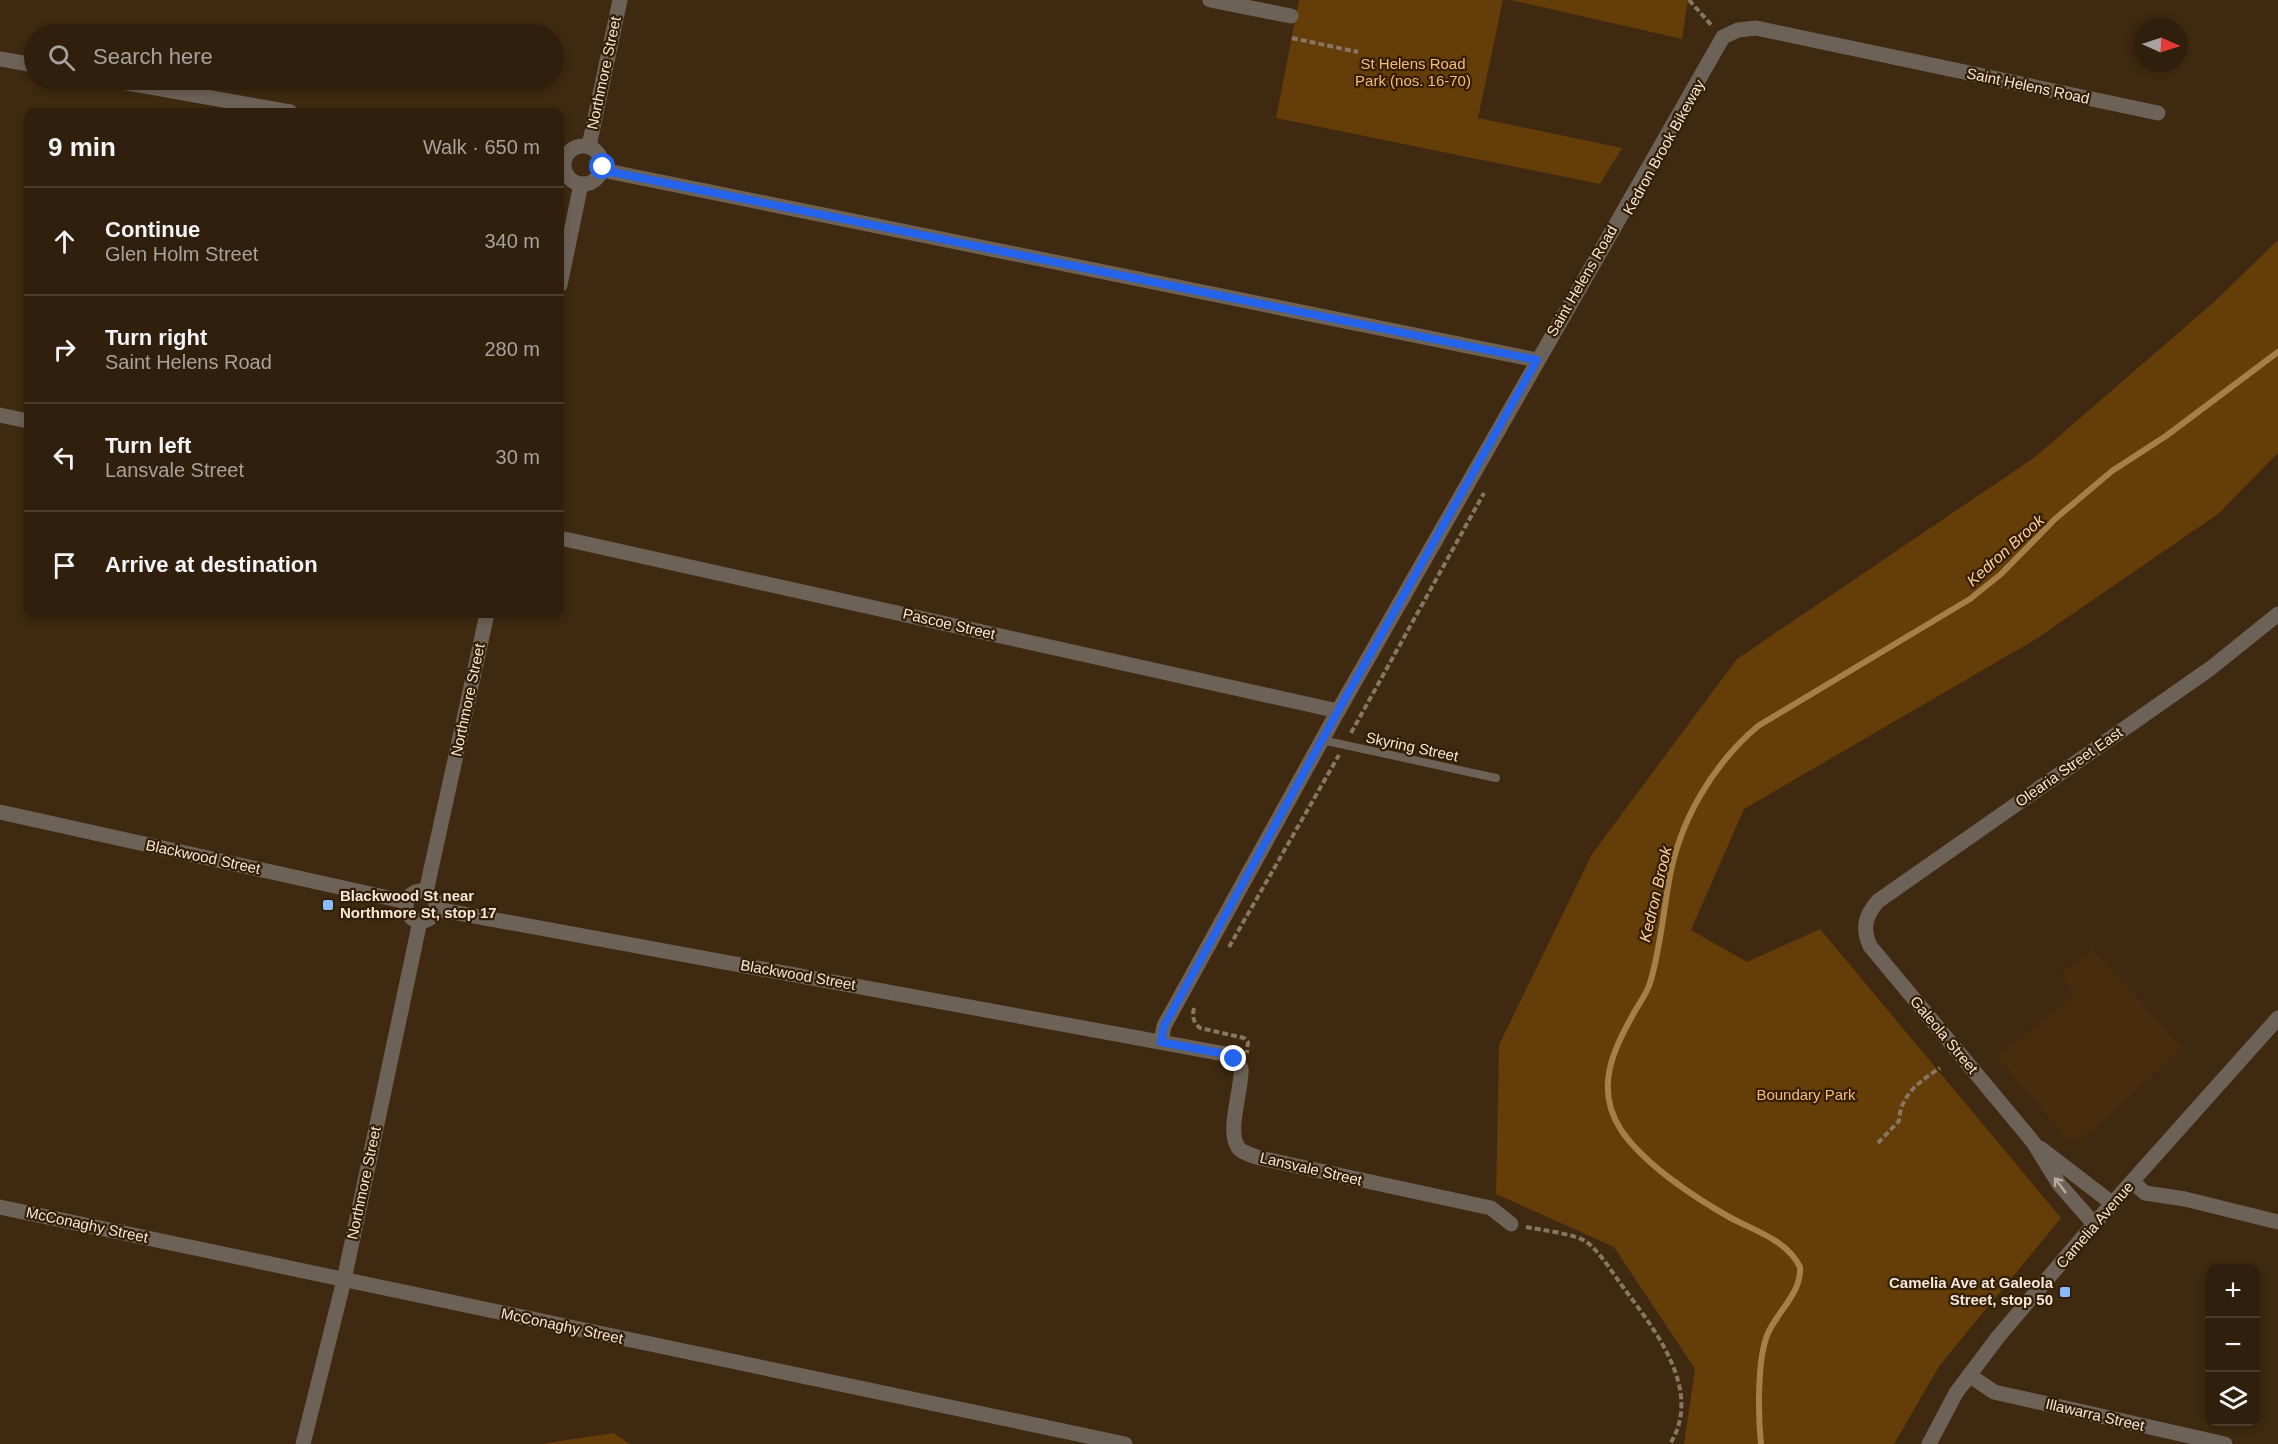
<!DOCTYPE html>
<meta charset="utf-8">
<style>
body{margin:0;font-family:Arial,sans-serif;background:#372715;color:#f1f3f6}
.controls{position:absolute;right:18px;bottom:18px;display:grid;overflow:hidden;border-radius:12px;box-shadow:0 3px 9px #0003}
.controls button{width:54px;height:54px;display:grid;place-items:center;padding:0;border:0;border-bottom:2px solid #4a3d2d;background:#2f1f0c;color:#f1f3f6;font:30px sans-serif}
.compass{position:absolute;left:2134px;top:18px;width:54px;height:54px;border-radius:50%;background:#2f1f0c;box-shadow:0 3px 9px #0003;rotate:93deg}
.stop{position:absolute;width:18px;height:18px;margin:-14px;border:4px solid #2563eb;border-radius:50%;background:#fff}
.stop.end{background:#2563eb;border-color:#fff;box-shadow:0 2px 6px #0008}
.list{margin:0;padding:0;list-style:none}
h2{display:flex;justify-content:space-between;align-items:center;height:78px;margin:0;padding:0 24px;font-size:26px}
h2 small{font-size:20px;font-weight:400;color:#a7a29d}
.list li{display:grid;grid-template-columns:39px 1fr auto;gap:18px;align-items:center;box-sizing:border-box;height:108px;padding:0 24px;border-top:2px solid #4a3d2d}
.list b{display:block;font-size:22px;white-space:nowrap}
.list p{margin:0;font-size:20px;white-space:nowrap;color:#a7a29d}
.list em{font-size:20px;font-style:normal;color:#a7a29d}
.icon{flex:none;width:33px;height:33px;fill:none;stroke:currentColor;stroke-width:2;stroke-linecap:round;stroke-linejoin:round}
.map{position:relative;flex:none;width:2278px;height:1444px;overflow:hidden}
.search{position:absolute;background:#2f1f0c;box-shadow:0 3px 9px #0003;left:24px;top:24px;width:540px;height:66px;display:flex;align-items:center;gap:15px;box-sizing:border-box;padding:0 21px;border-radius:33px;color:#a7a29d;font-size:22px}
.panel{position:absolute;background:#2f1f0c;box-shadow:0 3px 9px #0003;left:24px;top:108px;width:540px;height:510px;border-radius:12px}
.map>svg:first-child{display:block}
.built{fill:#472d0d}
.green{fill:#643d08}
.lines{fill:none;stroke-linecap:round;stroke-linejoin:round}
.stream{stroke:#a57e48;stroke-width:6}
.path{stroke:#897662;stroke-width:4;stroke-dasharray:6 3;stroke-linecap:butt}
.service{stroke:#6d6257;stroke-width:8}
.minor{stroke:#6d6257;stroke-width:15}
.tertiary{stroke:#6d6257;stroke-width:15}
.oneway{stroke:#b7ab9e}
.route{stroke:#2563eb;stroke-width:8}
.poi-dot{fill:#87bbfc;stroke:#341f06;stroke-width:2}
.labels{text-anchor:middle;stroke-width:4.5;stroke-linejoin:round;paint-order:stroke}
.park-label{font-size:15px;fill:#f6bb7c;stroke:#341f06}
.street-label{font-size:15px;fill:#f4e6d8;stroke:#341f06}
.poi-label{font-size:15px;font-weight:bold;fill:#f4e6d8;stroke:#341f06;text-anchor:start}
.water-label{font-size:16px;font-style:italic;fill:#fccfa1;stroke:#341f06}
</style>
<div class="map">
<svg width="2278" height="1444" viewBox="0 0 2278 1444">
<rect width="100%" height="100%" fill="#3f2910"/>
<path class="built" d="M2093,949L2182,1048L2081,1140H2069L1997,1057L2073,996L2062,973Z"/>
<g class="green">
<path d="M1299,0H1503L1478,118L1622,148L1600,184L1276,118Z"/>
<path d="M1511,0H1688L1682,39Z"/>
<path d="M2278,240V453L2218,514L2036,639L1744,809L1691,930L1747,962L1820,929L2061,1218L1940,1365L1894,1444H1684L1695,1369L1614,1247L1496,1194L1499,1045L1592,854L1737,659L2035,457L2214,302Z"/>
<path d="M613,1433L630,1444H545L547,1443Z"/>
</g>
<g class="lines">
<path class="stream" d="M1761,1444C1758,1416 1757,1358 1768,1333C1778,1311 1802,1292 1800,1267C1787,1240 1755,1231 1731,1218C1695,1198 1644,1164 1621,1130C1594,1088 1613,1050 1635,1011C1640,1002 1647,993 1650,983C1660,950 1663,915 1669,881C1679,821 1713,764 1758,726L1970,599L2001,574L2055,519L2112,471L2166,436L2278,352"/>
<g class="path">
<path d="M1689,0L1713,27"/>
<path d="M1292,38L1358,52"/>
<path d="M1351,733L1484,493"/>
<path d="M1229,947L1339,755"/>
<path d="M1194,1008C1192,1016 1193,1022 1200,1028L1244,1038L1248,1042L1247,1053"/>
<path d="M1878,1143L1899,1121C1900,1095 1920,1081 1940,1068"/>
<path d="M1526,1227C1540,1230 1578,1234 1588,1243C1602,1255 1612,1272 1623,1287C1654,1329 1704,1390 1670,1444"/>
</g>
<path class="service" d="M1322,740L1496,778"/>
<g class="minor">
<path d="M1210,0L1291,16"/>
<path d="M589,146L620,0"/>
<path d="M602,170L1537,360"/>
<path d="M0,415L28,421"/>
<path d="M560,538L1338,711"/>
<path d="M436,909L1225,1054L1241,1068C1243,1089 1223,1138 1242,1151C1247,1154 1254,1156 1260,1158L1491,1208L1511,1224"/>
<path d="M1161,1042L1164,1026L1338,711L1723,37L1738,30L1756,28L2158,113"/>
<path d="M2040,1148L2113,1204"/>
<path d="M2133,1182L2145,1193L2185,1199L2278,1222"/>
<path d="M0,1207L1125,1444"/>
<path d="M2094,1224L2059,1184L2033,1142L1870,946C1862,928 1865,916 1878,901L2211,668L2278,614"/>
<path d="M1969,1375L1994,1392L2225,1444"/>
</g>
<g class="tertiary">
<path d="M0,59L34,65"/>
<path d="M111,80L290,112"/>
<circle cx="583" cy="165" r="19"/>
<path d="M560,285L581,184"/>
<path d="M0,812L407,902"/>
<circle cx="421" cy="906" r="15"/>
<path d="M426,892L487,614"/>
<path d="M303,1444L344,1280L420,921"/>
<path d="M1929,1444L1956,1393L1998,1337L2094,1224L2278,1018"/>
</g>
</g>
<defs><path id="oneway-shaft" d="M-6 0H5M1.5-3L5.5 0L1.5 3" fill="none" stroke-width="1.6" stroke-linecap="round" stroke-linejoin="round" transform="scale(1.5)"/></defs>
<use class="oneway" href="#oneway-shaft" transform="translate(2060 1185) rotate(-127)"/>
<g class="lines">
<path class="route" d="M603,167L602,170L1537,360L1338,711L1164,1026L1161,1042L1225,1054L1234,1059"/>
</g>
<g class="poi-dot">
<rect x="322" y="899" width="12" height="12" rx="3"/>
<rect x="2059" y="1286" width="12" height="12" rx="3"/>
</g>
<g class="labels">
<g class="park-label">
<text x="1413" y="69">St Helens Road<tspan x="1413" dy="17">Park (nos. 16-70)</tspan></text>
<text x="1806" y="1100">Boundary Park</text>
</g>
<g class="street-label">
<text transform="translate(604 73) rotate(-78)" y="5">Northmore Street</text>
<text transform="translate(2028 86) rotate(12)" y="5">Saint Helens Road</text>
<text transform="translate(1664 147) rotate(-61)" y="5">Kedron Brook Bikeway</text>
<text transform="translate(1582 281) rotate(-60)" y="5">Saint Helens Road</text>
<text transform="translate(949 624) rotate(13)" y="5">Pascoe Street</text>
<text transform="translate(468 700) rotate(-78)" y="5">Northmore Street</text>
<text transform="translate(1412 747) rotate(12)" y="5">Skyring Street</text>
<text transform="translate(2069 767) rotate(-35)" y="5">Olearia Street East</text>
<text transform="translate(203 857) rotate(12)" y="5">Blackwood Street</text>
<text transform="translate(798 975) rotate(10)" y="5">Blackwood Street</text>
<text transform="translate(1944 1035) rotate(50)" y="5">Galeola Street</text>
<text transform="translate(1311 1169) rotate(13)" y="5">Lansvale Street</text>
<text transform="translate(364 1183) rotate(-78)" y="5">Northmore Street</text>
<text transform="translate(87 1225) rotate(12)" y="5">McConaghy Street</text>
<text transform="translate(2095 1225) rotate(-49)" y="5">Camelia Avenue</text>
<text transform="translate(562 1326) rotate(12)" y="5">McConaghy Street</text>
<text transform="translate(2095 1415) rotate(13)" y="5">Illawarra Street</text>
</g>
<g class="poi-label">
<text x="340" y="901">Blackwood St near<tspan x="340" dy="17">Northmore St, stop 17</tspan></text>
<text x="2053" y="1288" text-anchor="end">Camelia Ave at Galeola<tspan x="2053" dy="17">Street, stop 50</tspan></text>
</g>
<g class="water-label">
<text transform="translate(2005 550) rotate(-42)" y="6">Kedron Brook</text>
<text transform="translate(1655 894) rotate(-77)" y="6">Kedron Brook</text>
</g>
</g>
</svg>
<div class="controls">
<button>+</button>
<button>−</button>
<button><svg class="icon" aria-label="layers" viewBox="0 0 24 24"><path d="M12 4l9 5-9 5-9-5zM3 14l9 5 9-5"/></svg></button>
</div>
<svg class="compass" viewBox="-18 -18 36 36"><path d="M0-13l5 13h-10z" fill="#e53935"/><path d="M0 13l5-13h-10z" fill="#a7a29d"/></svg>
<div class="stop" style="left:603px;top:167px"></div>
<div class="stop end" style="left:1234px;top:1059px"></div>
<div class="search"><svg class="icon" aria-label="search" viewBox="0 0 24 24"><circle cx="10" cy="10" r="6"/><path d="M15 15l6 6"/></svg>Search here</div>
<section class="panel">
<h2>9 min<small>Walk · 650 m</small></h2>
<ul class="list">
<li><svg class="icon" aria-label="ahead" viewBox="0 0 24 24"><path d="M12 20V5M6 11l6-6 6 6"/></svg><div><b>Continue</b><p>Glen Holm Street</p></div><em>340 m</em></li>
<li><svg class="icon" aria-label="right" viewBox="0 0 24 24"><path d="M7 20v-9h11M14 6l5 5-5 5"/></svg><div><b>Turn right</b><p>Saint Helens Road</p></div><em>280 m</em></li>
<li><svg class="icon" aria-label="left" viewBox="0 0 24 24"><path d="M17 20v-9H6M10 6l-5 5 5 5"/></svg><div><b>Turn left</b><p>Lansvale Street</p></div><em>30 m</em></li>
<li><svg class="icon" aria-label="arrive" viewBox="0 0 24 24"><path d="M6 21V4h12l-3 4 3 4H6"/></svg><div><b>Arrive at destination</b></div></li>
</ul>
</section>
</div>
